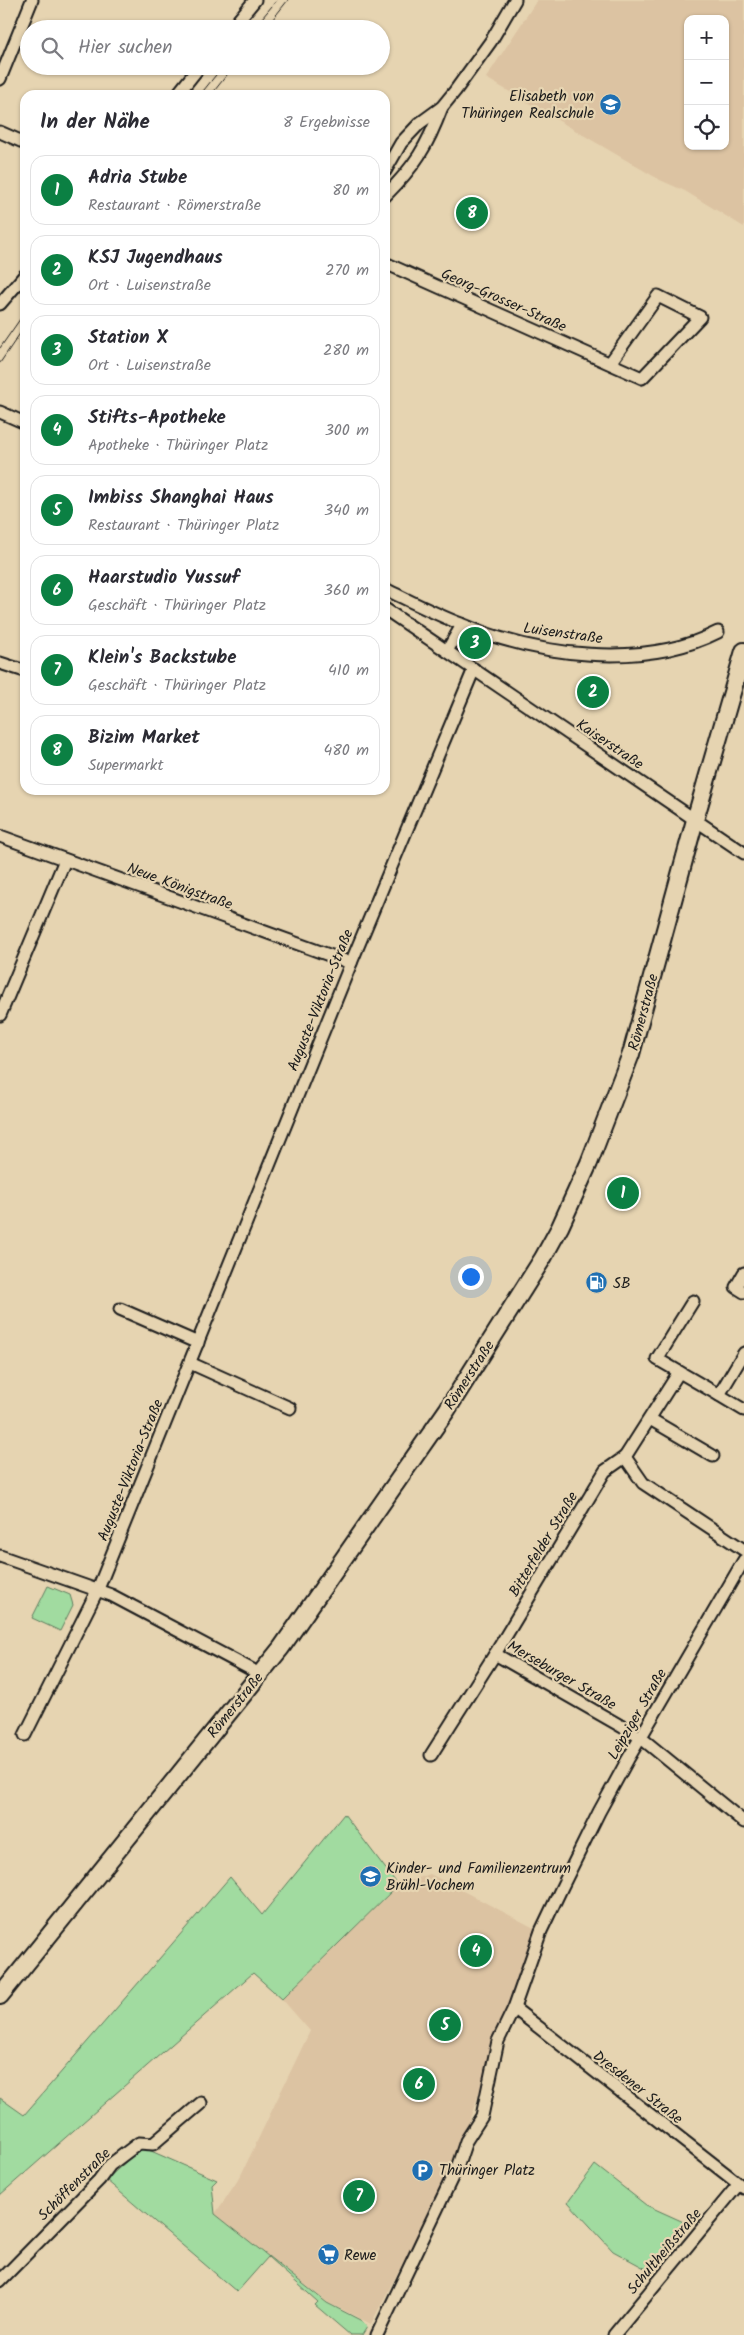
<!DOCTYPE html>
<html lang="de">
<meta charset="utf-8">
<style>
body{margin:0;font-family:Kalam,sans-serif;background:#f7f7f7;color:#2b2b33}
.controls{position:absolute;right:15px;top:15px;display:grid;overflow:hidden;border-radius:10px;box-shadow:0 1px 4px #0004}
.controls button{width:45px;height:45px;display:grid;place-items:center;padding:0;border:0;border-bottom:1px solid #e1e1e2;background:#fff;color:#2b2b33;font:25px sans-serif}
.you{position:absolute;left:470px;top:1276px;width:18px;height:18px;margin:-12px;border:4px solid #fff;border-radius:50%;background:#1a73e8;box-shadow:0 0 0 8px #1a73e833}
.badge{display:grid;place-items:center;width:32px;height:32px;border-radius:50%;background:#0b8043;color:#fff;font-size:16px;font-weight:700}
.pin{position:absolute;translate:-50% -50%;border:2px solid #fff;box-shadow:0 1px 5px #0006}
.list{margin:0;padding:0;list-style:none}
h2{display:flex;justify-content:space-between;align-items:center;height:65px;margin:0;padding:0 20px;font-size:21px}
h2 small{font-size:16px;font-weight:400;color:#7c7c81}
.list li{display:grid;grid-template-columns:32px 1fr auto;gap:15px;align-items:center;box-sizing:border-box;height:70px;margin:0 10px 10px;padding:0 10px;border:1px solid #e1e1e2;border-radius:15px}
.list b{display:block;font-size:19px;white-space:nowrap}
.list p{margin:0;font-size:16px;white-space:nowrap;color:#7c7c81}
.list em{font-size:16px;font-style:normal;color:#7c7c81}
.icon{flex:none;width:28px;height:28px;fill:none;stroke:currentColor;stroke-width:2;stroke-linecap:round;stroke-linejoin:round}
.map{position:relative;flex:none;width:744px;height:2335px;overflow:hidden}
.search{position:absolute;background:#fff;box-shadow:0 1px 4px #0004;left:20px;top:20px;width:370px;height:55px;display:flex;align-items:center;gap:12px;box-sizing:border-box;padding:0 18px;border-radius:28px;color:#7c7c81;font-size:19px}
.panel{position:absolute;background:#fff;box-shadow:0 1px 4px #0004;left:20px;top:90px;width:370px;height:705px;border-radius:15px}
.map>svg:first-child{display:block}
.built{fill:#dcc3a2;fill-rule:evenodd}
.green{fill:#a1dba0;stroke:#5e7c5e}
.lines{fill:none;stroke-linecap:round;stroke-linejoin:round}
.minor-casing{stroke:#1c1c1c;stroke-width:15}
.secondary-casing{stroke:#1c1c1c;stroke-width:20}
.minor{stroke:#e6d4b1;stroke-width:11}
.secondary{stroke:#e6d4b1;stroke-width:16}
.tram{stroke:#1c1c1c;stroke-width:1}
.labels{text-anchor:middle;stroke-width:4.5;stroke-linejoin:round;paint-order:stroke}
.poi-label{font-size:15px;fill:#1c1c1c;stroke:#e6d4b1;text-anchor:start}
.street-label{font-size:15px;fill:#1c1c1c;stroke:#e6d4b1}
</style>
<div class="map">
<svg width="744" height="2335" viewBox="0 0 744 2335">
<rect width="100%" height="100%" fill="#e6d4b1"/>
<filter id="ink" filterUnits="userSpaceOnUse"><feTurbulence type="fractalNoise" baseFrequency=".02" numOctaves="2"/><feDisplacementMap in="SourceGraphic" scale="10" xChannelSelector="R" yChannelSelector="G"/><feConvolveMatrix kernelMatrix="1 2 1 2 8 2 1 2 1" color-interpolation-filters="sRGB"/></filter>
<g filter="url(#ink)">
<g class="built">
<path d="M537,0H744V227L685,191L660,180L486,78ZM688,19H725V146H688Z"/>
<path d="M430,1874L536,1929L455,2162L371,2324L327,2302L215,2214L240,2177L310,2031L282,1999L398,1885Z"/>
</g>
<g class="green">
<path d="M48,1586L70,1595L73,1605L60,1631L32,1618Z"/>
<path d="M344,1814L398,1885L282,1999L253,1973L0,2195V2098L24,2115L230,1877L262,1915Z"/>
<path d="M142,2147L217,2180L212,2185L215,2214L327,2303L362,2321L367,2327L362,2335H350L315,2305L318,2302L268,2257L237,2292L106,2180Z"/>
<path d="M595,2165L646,2205L688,2224L650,2271L613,2251L568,2202Z"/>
</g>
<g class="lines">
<defs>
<g id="minor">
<path d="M231,29L255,0"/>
<path d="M0,79L32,0"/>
<path d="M177,95L200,66"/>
<path d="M0,132L25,143"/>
<path d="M385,171L401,143L420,123L442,107L455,91L491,41L515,0"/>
<path d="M385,196C415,166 427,147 442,107"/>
<path d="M385,263L642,378L700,317L658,296L610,363"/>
<path d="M0,304L25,275"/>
<path d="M0,412L25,423"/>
<path d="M385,589C410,601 435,614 461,624C537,656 643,670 718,632"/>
<path d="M385,609L744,853"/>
<path d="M447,651L462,625"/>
<path d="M0,663L25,671"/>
<path d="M0,836L351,963"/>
<path d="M0,1015L65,860"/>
<path d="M744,1273L736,1287L744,1292"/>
<path d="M693,1301L657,1359L719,1395L744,1353"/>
<path d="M120,1309L198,1343"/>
<path d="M190,1363L290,1408"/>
<path d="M719,1395L744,1410"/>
<path d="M650,1419L713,1456"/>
<path d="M625,1457L679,1372"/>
<path d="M0,1556L111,1595L260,1674"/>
<path d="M495,1654L605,1471L625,1457L643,1483L744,1550"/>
<path d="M25,1735L98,1589L351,963L474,669"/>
<path d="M431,1755L495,1654L640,1737L744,1822"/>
<path d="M514,2008L744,2188"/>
<path d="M0,2281L99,2180L110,2165L139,2143L153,2144L201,2103"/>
<path d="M377,2335L458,2165L466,2141L482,2116L498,2041L514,2008L541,1931L562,1887L599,1812L628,1759L744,1560"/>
<path d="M614,2335L738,2185"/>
</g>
<path id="secondary" d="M0,1996L281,1648L447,1410L543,1258L560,1227L589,1163L631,1054L695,820L744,651"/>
</defs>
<use href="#minor" class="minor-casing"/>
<use href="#secondary" class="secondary-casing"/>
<use href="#minor" class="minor"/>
<use href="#secondary" class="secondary"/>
<g class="tram">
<path d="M253,29L277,0"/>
<path d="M265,29L288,0"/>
<path d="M200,95L223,66"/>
<path d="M211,95L234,66"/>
<path d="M0,348L25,312"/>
<path d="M0,363L25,326"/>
</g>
</g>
</g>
<defs>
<symbol id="school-disc" viewBox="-11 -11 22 22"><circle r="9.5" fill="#1f6fb2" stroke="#e6d4b1"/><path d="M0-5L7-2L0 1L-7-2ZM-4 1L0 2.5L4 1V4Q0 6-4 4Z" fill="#fff"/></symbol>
<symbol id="fuel-disc" viewBox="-11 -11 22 22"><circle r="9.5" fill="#1f6fb2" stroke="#e6d4b1"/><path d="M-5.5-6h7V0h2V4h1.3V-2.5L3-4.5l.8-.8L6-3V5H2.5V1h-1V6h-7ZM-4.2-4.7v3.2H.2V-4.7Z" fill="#fff"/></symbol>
<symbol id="parking-disc" viewBox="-11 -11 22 22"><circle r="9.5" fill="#1f6fb2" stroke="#e6d4b1"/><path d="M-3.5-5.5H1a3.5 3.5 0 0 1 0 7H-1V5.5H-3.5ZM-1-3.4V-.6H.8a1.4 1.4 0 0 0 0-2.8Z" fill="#fff"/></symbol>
<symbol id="supermarket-disc" viewBox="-11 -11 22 22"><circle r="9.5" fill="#1f6fb2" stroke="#e6d4b1"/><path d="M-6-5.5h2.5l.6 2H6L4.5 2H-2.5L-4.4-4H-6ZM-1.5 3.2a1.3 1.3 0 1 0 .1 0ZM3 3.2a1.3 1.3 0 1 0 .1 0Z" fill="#fff"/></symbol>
</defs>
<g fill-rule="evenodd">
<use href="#school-disc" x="598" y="92" width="25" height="25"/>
<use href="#fuel-disc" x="584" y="1270" width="25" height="25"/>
<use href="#school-disc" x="358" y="1864" width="25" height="25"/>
<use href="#parking-disc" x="410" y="2158" width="25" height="25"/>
<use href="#supermarket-disc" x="316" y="2242" width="25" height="25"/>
</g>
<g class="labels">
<g class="poi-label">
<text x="594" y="101" text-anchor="end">Elisabeth von<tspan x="594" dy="17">Thüringen Realschule</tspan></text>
<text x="613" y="1288">SB</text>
<text x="386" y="1873">Kinder- und Familienzentrum<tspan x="386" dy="17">Brühl-Vochem</tspan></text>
<text x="439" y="2175">Thüringer Platz</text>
<text x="344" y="2260">Rewe</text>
</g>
<g class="street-label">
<text transform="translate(504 300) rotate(24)" y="5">Georg-Grosser-Straße</text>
<text transform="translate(563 633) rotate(8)" y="5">Luisenstraße</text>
<text transform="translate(610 744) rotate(34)" y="5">Kaiserstraße</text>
<text transform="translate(180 886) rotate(20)" y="5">Neue Königstraße</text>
<text transform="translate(320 1000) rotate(-68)" y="5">Auguste-Viktoria-Straße</text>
<text transform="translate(643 1012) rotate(-75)" y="5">Römerstraße</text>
<text transform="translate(469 1375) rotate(-57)" y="5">Römerstraße</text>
<text transform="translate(130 1470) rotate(-68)" y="5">Auguste-Viktoria-Straße</text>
<text transform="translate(543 1544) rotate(-59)" y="5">Bitterfelder Straße</text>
<text transform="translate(562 1675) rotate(30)" y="5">Merseburger Straße</text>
<text transform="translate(235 1705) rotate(-51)" y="5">Römerstraße</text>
<text transform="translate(637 1714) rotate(-60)" y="5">Leipziger Straße</text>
<text transform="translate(638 2087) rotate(38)" y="5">Dresdener Straße</text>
<text transform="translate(74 2184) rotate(-45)" y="5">Schöffenstraße</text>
<text transform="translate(664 2251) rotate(-50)" y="5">Schultheißstraße</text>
</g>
</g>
</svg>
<div class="controls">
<button>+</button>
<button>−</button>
<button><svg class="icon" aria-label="locate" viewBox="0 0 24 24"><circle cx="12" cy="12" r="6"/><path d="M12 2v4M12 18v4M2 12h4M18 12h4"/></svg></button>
</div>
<div class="you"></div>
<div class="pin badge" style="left:623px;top:1193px">1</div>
<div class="pin badge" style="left:593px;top:692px">2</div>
<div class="pin badge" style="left:475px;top:643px">3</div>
<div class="pin badge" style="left:476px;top:1951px">4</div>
<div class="pin badge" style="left:445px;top:2025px">5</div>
<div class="pin badge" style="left:419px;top:2084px">6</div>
<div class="pin badge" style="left:359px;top:2196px">7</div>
<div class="pin badge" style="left:472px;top:213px">8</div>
<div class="search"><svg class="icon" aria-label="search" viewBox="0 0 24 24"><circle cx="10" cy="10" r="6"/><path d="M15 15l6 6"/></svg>Hier suchen</div>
<section class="panel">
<h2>In der Nähe<small>8 Ergebnisse</small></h2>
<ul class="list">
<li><span class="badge">1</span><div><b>Adria Stube</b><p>Restaurant · Römerstraße</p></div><em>80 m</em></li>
<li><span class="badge">2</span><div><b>KSJ Jugendhaus</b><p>Ort · Luisenstraße</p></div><em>270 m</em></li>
<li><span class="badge">3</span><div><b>Station X</b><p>Ort · Luisenstraße</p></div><em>280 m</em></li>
<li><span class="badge">4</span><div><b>Stifts-Apotheke</b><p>Apotheke · Thüringer Platz</p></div><em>300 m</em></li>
<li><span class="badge">5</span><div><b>Imbiss Shanghai Haus</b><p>Restaurant · Thüringer Platz</p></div><em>340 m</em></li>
<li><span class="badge">6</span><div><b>Haarstudio Yussuf</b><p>Geschäft · Thüringer Platz</p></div><em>360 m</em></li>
<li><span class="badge">7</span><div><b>Klein's Backstube</b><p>Geschäft · Thüringer Platz</p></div><em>410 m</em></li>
<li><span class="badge">8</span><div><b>Bizim Market</b><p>Supermarkt</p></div><em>480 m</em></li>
</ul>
</section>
</div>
